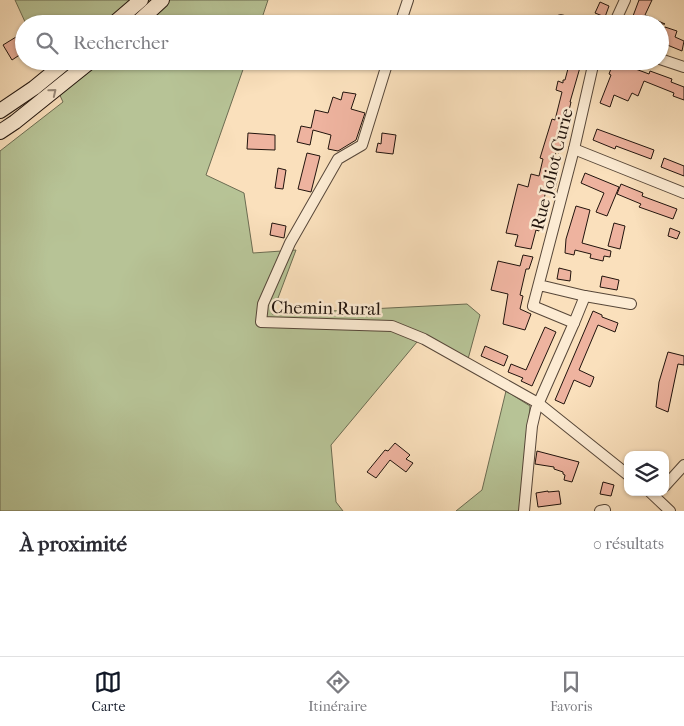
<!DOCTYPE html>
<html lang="fr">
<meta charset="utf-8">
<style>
body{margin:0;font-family:"IM FELL French Canon",serif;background:#f7f7f7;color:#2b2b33}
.controls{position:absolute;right:15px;bottom:15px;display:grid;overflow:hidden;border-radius:10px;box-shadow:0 1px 4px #0004}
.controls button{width:45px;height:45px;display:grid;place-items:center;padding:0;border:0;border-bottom:1px solid #e1e1e2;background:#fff;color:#2b2b33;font:25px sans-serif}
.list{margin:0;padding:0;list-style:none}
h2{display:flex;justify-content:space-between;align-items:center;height:65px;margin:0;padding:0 20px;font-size:21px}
h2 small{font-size:16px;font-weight:400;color:#7c7c81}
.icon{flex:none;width:28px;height:28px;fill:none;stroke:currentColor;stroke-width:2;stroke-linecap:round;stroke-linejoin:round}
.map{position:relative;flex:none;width:684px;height:511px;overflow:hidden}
.search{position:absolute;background:#fff;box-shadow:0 1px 4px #0004;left:15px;right:15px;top:15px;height:55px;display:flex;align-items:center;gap:12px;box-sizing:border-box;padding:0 18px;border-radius:28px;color:#7c7c81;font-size:19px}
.sheet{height:145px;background:#fff}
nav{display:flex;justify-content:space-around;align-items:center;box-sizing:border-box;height:70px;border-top:1px solid #e1e1e2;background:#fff;font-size:14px;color:#7c7c81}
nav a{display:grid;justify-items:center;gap:2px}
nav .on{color:#111827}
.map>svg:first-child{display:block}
.green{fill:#b7c396;stroke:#6c6c52}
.building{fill:#eeb39f;stroke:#21140d}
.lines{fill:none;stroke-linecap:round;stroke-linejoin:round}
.minor-casing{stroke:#574739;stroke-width:12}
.secondary-casing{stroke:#21140d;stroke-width:16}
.minor{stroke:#fcebd3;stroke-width:10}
.secondary{stroke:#fcebd3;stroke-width:14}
.oneway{stroke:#998a7a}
.labels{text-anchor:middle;stroke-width:5;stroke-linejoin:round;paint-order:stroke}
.street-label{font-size:18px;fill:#21140d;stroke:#fcebd3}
</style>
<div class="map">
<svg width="684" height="511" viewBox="0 0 684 511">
<rect width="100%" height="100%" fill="#fae0bc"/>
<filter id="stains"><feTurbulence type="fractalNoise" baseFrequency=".004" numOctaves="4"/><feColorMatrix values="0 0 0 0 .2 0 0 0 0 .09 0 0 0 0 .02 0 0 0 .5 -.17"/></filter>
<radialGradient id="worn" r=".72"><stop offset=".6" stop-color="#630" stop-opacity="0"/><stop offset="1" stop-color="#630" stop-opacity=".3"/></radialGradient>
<g class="green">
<path d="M15,0H268L260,24H26Z"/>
<path d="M44,61H246L206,175L244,193L253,253L296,250L272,314L467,304L480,315L468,359L422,336L331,445L336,502L343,511H0V151L63,102Z"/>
<path d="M506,391L530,406L520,511H456L482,490Z"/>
</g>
<g class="building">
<path d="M639,0H652L645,15L665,24H630Z"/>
<path d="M600,2L609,6L605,17L595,13Z"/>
<path d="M665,27L677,31L675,37L684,41L682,51L660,42Z"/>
<path d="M16,37L24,48V52L12,60L3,45Z"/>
<path d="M570,61L581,64L570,102H571L568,115L566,114L558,141L562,142L559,153L556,152L549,179L557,181L555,189L550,188L549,192L546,191L539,218L542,219L539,231L536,230L531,249L515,246L518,235L506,233L518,184L528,187L531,174L539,176L543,159L540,158L552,119L555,120L562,92L556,90L558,81L563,83V80H565Z"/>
<path d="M614,61L649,74L650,71L672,79L671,82L684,87V100L673,96L674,93L644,81L638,96L632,93L628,101L614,95L610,107L600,103L611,75L609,74Z"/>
<path d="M343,92L356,94L351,109L365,113L356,140L338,151L328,149L331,135L313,130L310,145L297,142L301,126L311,128L315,110L328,113L333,97L341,100Z"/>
<path d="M597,129L654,150L651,159L616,146L615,149L593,140Z"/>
<path d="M248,133L275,135V150L247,149Z"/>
<path d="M382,133L396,135L393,154L376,152L378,143L381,144Z"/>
<path d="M307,153L320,156L311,192L298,189Z"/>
<path d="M664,158L684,166V176L661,167Z"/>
<path d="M278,168L286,170L283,189L275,188Z"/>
<path d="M585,173L619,187L607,216L596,212L604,193L581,183Z"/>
<path d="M621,184L643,193L642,196L677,209L673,219L639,207L641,204L617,194Z"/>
<path d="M576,206L590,210L582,243L611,251L610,257L604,256L603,261L590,258L591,254L575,250L574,255L565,253L566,239Z"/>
<path d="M272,223L286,226L284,238L270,235Z"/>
<path d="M614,223L625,226L620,249L608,246Z"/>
<path d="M670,228L680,232L677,239L668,236Z"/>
<path d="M523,255L533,257L529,269H526L520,295L523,296L520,309L531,314L525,330L503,324L508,294L491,290L498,261L520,266Z"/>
<path d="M559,268L571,271L570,281L557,279Z"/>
<path d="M602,276L619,280L617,290L600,287Z"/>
<path d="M593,311L602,315V317L618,323L615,332L598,325L579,370L594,377L592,383L590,387L574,380L564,404L555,400Z"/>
<path d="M545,327L556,332L532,386L521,381L523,378L508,372L511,364L526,370Z"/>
<path d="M485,346L508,356L504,366L481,356Z"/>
<path d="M668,352L684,356V365L678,364L668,412L656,407L659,382Z"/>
<path d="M395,443L410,455L406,459L413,463L406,472L390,460L376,478L367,472L385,450L388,451Z"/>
<path d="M537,451L579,462L572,482L564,480L565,475L563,474V472L554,469V467L535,464Z"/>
<path d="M603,482L614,485L611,496L600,494Z"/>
<path d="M548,491V492L559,491L561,504L538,507L536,493Z"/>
</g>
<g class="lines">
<defs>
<g id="minor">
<path d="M561,20L571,24"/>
<path d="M400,24L408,0"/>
<path d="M614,24L625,0"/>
<path d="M660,59L684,67"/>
<path d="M388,61L362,145L338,159L290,243L263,304L261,322L392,326L424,339L538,403L628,475"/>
<path d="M574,149L684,193"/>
<path d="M539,285L585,296L574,323L533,306L574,149L594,61"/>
<path d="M585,296L631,304"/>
<path d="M665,486L684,465"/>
<path d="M650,492L670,511"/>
<path d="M524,511L532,426L536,409L574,323"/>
<path d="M600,511L605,510"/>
</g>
<g id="secondary">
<path d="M113,24L141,0"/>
<path d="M136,24L162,0"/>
<path d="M0,111L34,88L67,61"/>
<path d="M0,132L15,122L91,61"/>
</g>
</defs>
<use href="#minor" class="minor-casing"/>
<use href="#secondary" class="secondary-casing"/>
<use href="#minor" class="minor"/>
<use href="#secondary" class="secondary"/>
</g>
<defs><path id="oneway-chevron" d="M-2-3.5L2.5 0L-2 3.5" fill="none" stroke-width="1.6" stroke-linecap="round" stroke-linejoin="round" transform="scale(1.25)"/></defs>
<use class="oneway" href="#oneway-chevron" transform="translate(53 92) rotate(-39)"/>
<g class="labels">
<g class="street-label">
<text transform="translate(552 169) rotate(-76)" y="6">Rue Joliot Curie</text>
<text transform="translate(326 308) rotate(1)" y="6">Chemin Rural</text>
</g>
</g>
<rect width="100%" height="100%" filter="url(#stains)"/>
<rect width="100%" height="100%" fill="url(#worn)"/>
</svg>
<div class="controls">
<button><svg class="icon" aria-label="layers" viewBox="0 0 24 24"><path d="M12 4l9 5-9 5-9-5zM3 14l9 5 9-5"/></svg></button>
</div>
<div class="search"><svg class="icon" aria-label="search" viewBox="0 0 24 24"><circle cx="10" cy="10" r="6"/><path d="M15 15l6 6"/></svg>Rechercher</div>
</div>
<section class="sheet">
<h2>À proximité<small>0 résultats</small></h2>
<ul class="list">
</ul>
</section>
<nav>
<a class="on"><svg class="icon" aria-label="map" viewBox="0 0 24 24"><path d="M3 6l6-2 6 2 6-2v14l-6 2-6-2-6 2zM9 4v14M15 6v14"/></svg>Carte</a>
<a><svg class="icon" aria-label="directions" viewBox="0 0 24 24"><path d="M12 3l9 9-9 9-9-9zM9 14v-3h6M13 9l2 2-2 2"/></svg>Itinéraire</a>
<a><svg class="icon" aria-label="saved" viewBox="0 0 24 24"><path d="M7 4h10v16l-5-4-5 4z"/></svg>Favoris</a>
</nav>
